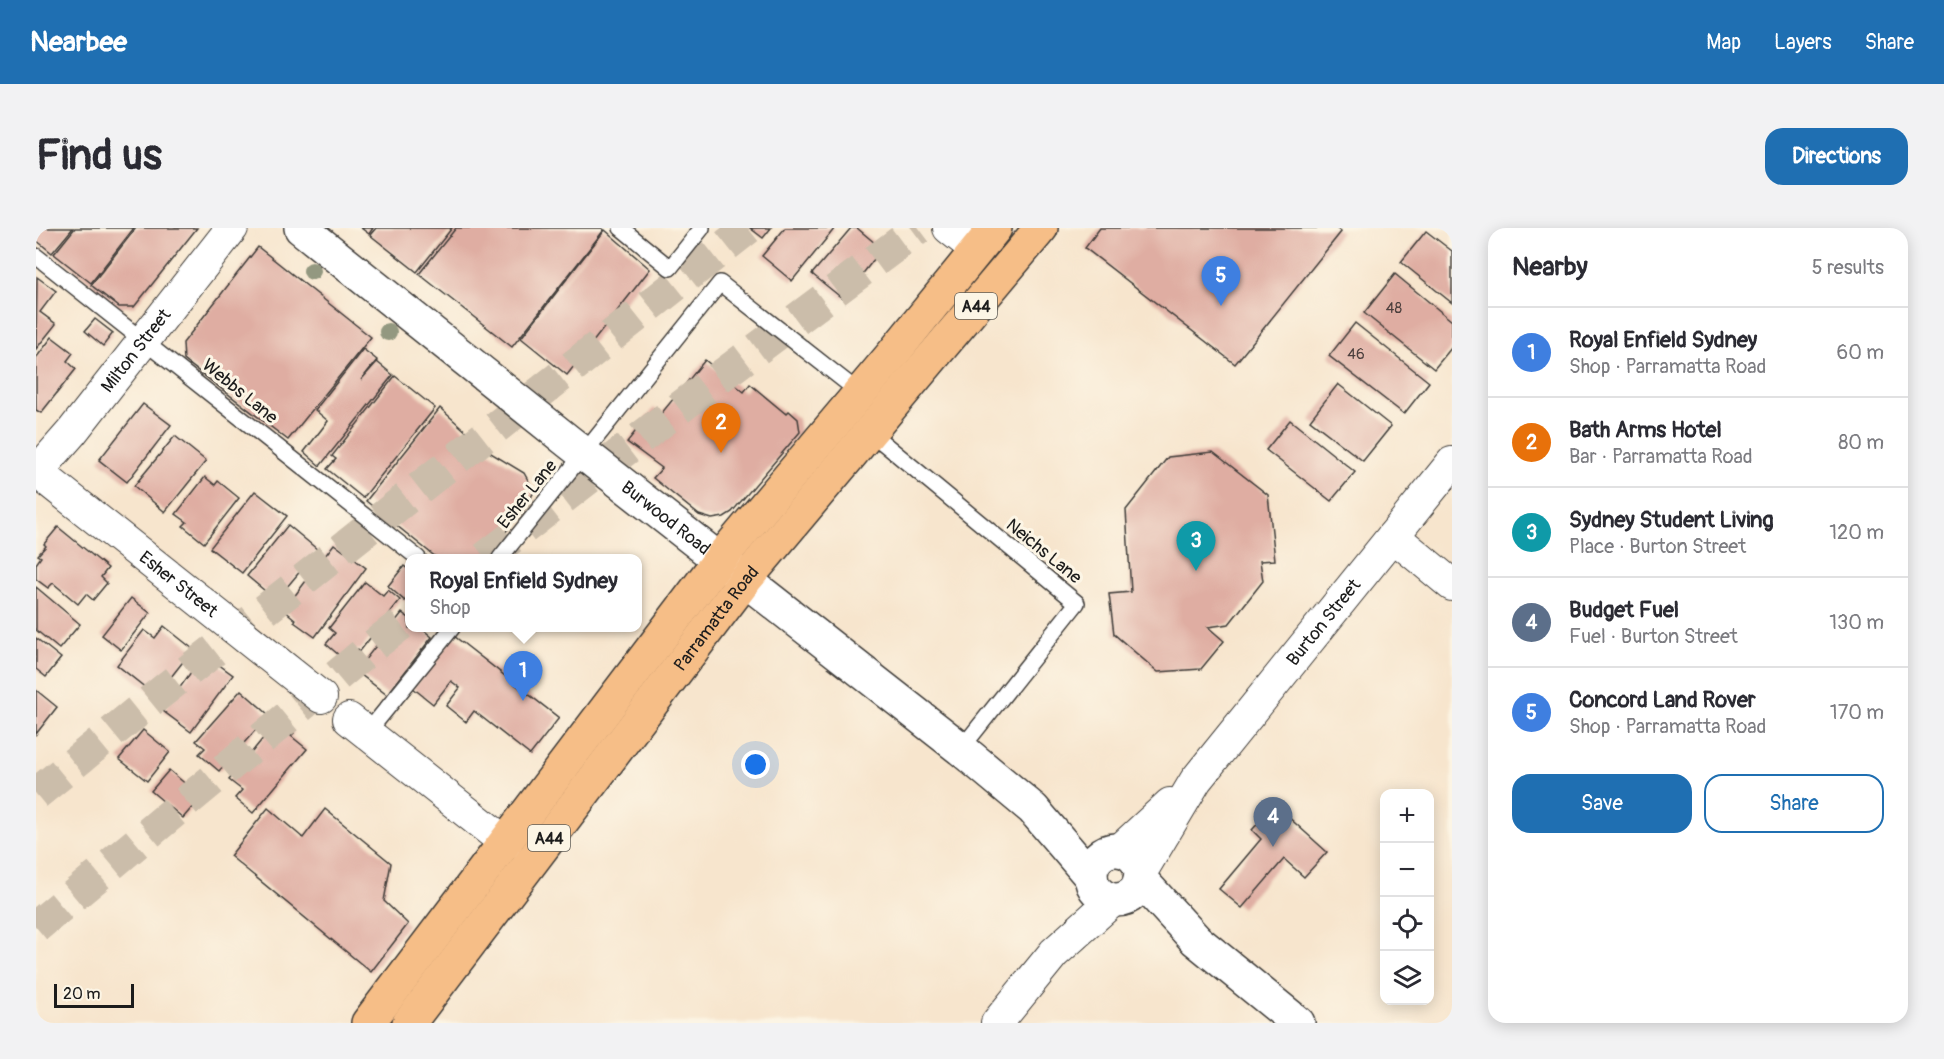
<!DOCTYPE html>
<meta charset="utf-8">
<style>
body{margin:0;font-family:Pangolin,sans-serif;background:#f2f2f3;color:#2b2b33}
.controls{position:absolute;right:18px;bottom:18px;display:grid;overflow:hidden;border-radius:12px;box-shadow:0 3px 15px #0003}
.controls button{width:54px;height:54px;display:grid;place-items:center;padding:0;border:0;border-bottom:2px solid #e1e1e2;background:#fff;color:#2b2b33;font:30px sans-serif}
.scale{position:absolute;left:18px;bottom:15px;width:80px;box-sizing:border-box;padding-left:6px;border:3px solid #1c1c1c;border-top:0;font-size:16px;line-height:21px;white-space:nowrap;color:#1c1c1c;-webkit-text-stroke:4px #fcf5e5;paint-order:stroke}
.you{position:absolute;left:720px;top:537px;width:21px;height:21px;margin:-15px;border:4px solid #fff;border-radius:50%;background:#1a73e8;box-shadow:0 0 0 9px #1a73e833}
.badge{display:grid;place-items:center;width:39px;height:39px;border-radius:50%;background:#1f6fb2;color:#fff;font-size:20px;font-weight:700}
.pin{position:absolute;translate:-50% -50px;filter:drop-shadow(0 2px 3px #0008)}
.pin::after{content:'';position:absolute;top:32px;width:21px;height:18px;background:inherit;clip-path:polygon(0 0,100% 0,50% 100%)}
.popup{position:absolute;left:369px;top:326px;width:237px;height:78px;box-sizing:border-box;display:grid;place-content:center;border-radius:12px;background:#fff;filter:drop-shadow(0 2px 4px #0005);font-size:20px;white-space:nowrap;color:#7c7c81}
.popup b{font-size:22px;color:#2b2b33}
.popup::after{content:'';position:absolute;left:50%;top:100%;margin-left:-12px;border:12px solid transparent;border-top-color:#fff}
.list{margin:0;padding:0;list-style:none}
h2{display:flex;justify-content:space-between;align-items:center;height:78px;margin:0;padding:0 24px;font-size:26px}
h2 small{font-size:20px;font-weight:400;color:#7c7c81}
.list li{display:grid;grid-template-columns:39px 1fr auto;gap:18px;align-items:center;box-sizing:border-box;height:90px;padding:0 24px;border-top:2px solid #e1e1e2}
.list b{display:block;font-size:22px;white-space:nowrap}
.list p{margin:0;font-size:20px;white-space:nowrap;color:#7c7c81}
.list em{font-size:20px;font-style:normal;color:#7c7c81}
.actions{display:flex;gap:12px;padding:18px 24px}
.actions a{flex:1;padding:14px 0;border:2px solid #1f6fb2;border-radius:18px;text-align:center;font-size:21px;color:#1f6fb2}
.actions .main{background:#1f6fb2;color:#fff}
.icon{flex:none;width:33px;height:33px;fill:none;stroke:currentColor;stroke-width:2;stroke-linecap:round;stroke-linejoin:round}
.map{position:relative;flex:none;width:1416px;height:795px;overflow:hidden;border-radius:18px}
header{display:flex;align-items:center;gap:36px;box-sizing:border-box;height:84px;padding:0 30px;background:#1f6fb2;color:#fff}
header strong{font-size:28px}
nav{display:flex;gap:33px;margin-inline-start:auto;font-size:21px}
.intro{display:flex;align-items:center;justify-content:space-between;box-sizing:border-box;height:144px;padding:0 36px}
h1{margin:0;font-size:42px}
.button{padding:15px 27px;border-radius:18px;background:#1f6fb2;color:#fff;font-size:21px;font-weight:700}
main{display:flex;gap:36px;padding:0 36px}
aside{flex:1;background:#fff;border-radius:18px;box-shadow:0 3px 15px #0003}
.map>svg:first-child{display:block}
.building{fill:#dfada2}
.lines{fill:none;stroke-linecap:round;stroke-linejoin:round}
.motorway-tunnel{stroke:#cbbdaa;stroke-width:33;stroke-dasharray:33 16;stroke-linecap:butt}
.service-casing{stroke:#3d3a37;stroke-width:18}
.minor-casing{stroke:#3d3a37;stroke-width:34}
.tertiary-casing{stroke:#3d3a37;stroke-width:36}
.trunk-casing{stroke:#3d3a37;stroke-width:36}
.service{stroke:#fff;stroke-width:15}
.minor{stroke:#fff;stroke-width:32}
.tertiary{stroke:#fff;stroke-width:33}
.trunk{stroke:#f6be87;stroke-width:33}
.tree{fill:#939880}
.labels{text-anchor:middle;stroke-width:6;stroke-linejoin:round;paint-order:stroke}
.number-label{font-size:15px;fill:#4d403e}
.shield{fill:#fcf5e5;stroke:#5f5d58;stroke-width:1.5}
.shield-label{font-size:16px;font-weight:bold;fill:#1c1c1c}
.street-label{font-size:18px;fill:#1c1c1c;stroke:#fcf5e5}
</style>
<header>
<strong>Nearbee</strong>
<nav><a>Map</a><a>Layers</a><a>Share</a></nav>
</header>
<div class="intro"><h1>Find us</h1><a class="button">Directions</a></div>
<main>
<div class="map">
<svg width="1416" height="795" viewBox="0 0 1416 795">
<rect width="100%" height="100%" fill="#fcf5e5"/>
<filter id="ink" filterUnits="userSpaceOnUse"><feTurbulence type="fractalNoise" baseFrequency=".0167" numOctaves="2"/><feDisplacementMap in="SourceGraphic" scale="12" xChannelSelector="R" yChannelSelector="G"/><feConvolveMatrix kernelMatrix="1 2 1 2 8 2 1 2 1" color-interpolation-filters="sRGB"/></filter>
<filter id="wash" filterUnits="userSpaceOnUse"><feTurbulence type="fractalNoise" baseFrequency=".008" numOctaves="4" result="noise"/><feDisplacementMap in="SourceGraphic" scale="24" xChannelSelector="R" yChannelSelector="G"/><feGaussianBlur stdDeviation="1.35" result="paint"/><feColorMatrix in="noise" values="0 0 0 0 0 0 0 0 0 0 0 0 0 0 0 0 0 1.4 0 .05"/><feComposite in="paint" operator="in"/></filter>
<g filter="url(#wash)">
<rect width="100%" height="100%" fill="#f7e5cd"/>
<g id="blocks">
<g class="building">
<path d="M0,0H37L16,25L0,12Z"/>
<path d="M39,0H98L55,55L18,26Z"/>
<path d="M100,0H161L98,79H83L55,57Z"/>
<path d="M325,0H337L333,6Z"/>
<path d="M340,0H416L381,44L334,7Z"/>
<path d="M420,0H566L568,2L476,119L383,46Z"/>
<path d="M714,0H735L727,10Z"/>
<path d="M749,0H799L756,53L726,28Z"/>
<path d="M815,0H821L846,21L807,71L776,46Z"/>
<path d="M1064,0H1300L1305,4L1199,136L1049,20Z"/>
<path d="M569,2L614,41L531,147L485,110Z"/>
<path d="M1390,3L1416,23V75L1365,34Z"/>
<path d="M222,19L335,109L252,212L148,132L147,115Z"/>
<path d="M1359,46L1416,93V119L1398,141L1328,85Z"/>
<path d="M1,49L20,63L4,84L20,96L0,121Z"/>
<path d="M59,91L77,105L67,118L49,103Z"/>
<path d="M1319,95L1393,154L1368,186L1293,128Z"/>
<path d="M16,109L37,125L31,133L40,141L5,185L0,182V130Z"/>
<path d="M327,121L341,132L325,152L341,134L357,147L284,238L268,224L292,193L279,182Z"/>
<path d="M669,132L708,164L714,156L750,186L753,183L762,191L764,204L696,284L688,289L676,291L663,287L617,250L626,240L591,214L618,180L625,186Z"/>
<path d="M359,148L399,180L327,270L291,241L300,231L296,228Z"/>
<path d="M1302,156L1355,198L1327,233L1274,192Z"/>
<path d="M107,176L135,197L91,254L63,232Z"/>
<path d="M404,180L453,224L488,245L498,263L489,283L476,295L465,311L455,330H401L330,273Z"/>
<path d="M1254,192L1319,244L1295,273L1230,222Z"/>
<path d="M139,208L170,233L129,284L98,258Z"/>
<path d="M1177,224L1232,267L1239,332L1224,333L1227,353L1193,396L1172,399L1188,413L1165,441L1122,444L1078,406L1073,366L1095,364L1090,282L1132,229Z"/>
<path d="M169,249L179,257L182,253L203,270L168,315L147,298L151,294L140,286Z"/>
<path d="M219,263L251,288L206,345L174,320Z"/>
<path d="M252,297L282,322L240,372L211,348Z"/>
<path d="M22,299L72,340L65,349L71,355L57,372L50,366L42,376L17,355L12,360L0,351V336L5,329L2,327L10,318L8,316Z"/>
<path d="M298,316L330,340L279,409L258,394L260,392L248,382Z"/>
<path d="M368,338L373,342V367L369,373L352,358Z"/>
<path d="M329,354L347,368L352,362L364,372L324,423L322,421L311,434L290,416L299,405L293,400Z"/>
<path d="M0,359L44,396L23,421L0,402Z"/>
<path d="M95,370L114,385L85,422L66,407Z"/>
<path d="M366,385L373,390V400H385L396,409L351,467L320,443Z"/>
<path d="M128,398L157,421L120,468L81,437L108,402L119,410Z"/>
<path d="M418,408L523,490L494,527L438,483L430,494L410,478L424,460L415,453L397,476L377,460Z"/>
<path d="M0,410L25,430L10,449L0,441Z"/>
<path d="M168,426L197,447L155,504L127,483Z"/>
<path d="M0,462L21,479L0,506Z"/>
<path d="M205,462L233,487L183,543L163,526L169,520L160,513Z"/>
<path d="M242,492L258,505L255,508L271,521L217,585L199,570L206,562L193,552Z"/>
<path d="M107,502L134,524L111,553L83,531Z"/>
<path d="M133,542L165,569L147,590L115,563Z"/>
<path d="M1239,577L1291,624L1268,649L1248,631L1206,680L1183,661L1225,611L1216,602Z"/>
<path d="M232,580L267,610L289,581L355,635L348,673L372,696L335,744L194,628Z"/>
</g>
</g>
</g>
<g filter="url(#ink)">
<use href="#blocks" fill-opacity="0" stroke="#3d3a37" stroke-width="1.5"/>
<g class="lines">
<g class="motorway-tunnel">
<path d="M449,330L685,148L883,0"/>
<path d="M0,566L128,462L712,0"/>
<path d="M0,699L338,417L373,390"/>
</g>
<defs>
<g id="service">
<path d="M585,0L634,40L666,0"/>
<path d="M0,28L382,330"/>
<path d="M834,204L1041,375L925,521"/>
<path d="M464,330L684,55L824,165"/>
<path d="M331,505L416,400"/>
</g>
<g id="minor">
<path d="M913,0L941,22"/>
<path id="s1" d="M0,243L285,469"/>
<path id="s2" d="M0,245L36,204L196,0"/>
<path d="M1357,308L1416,357"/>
<path d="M313,491L470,615"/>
<path d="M1084,622L1134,576"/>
<path id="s3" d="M1105,644L1160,552L1416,235"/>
<path d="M961,795L1018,725L1077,672"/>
</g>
<g id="tertiary">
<path id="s4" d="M265,0L533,214L925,521L997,581L1055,649"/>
<circle cx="1080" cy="647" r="25"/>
<path d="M1104,651L1160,712L1262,795"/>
</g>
<g id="trunk">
<path d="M332,795L684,331L855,128L959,0"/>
<path id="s5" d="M373,795L710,351L1005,0"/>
</g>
</defs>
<use href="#service" class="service-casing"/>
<use href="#minor" class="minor-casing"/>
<use href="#tertiary" class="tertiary-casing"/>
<use href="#trunk" class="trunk-casing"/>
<use href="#service" class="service"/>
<use href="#minor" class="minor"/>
<use href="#tertiary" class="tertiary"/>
<use href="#trunk" class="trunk"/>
</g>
<g class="tree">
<circle cx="276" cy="43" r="9"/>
<circle cx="352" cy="104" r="9"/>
</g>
</g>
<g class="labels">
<g class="number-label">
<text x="1358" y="85">48</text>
<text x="1320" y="131">46</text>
</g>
<g class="shield">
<rect x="919" y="65" width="42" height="26" rx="4.5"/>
<rect x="492" y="597" width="42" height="26" rx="4.5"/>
</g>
<g class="shield-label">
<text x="940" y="84">A44</text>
<text x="513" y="616">A44</text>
</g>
<g class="street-label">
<text dy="6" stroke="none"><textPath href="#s2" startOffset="158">Milton Street</textPath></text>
<text transform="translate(204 163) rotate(39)" y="6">Webbs Lane</text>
<text transform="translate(491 266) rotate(-51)" y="6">Esher Lane</text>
<text dy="6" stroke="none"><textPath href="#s4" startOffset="466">Burwood Road</textPath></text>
<text transform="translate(1008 323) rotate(39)" y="6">Neichs Lane</text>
<text dy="6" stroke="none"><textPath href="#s1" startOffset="182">Esher Street</textPath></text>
<text dy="6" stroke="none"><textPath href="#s5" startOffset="508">Parramatta Road</textPath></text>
<text dy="6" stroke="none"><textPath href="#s3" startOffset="310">Burton Street</textPath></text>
</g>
</g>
</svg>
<div class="controls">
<button>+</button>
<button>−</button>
<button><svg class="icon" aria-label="locate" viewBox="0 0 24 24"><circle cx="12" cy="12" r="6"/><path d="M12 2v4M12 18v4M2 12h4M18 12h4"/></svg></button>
<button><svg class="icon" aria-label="layers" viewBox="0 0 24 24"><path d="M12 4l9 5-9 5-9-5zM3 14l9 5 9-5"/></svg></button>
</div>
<div class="scale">20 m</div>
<div class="you"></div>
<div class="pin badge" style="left:487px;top:473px;background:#3f7fe0">1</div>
<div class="popup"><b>Royal Enfield Sydney</b>Shop</div>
<div class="pin badge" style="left:685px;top:225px;background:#e8710a">2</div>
<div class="pin badge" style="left:1160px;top:343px;background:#0f9aa8">3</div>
<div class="pin badge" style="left:1237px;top:619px;background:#5c6f8a">4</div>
<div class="pin badge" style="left:1185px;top:78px;background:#3f7fe0">5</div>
</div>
<aside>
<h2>Nearby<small>5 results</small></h2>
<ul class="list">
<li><span class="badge" style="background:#3f7fe0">1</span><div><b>Royal Enfield Sydney</b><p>Shop · Parramatta Road</p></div><em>60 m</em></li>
<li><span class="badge" style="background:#e8710a">2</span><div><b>Bath Arms Hotel</b><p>Bar · Parramatta Road</p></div><em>80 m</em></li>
<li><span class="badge" style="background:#0f9aa8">3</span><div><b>Sydney Student Living</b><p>Place · Burton Street</p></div><em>120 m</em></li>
<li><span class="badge" style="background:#5c6f8a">4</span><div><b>Budget Fuel</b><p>Fuel · Burton Street</p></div><em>130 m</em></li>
<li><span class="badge" style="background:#3f7fe0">5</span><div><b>Concord Land Rover</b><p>Shop · Parramatta Road</p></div><em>170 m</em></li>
</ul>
<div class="actions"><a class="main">Save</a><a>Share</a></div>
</aside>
</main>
